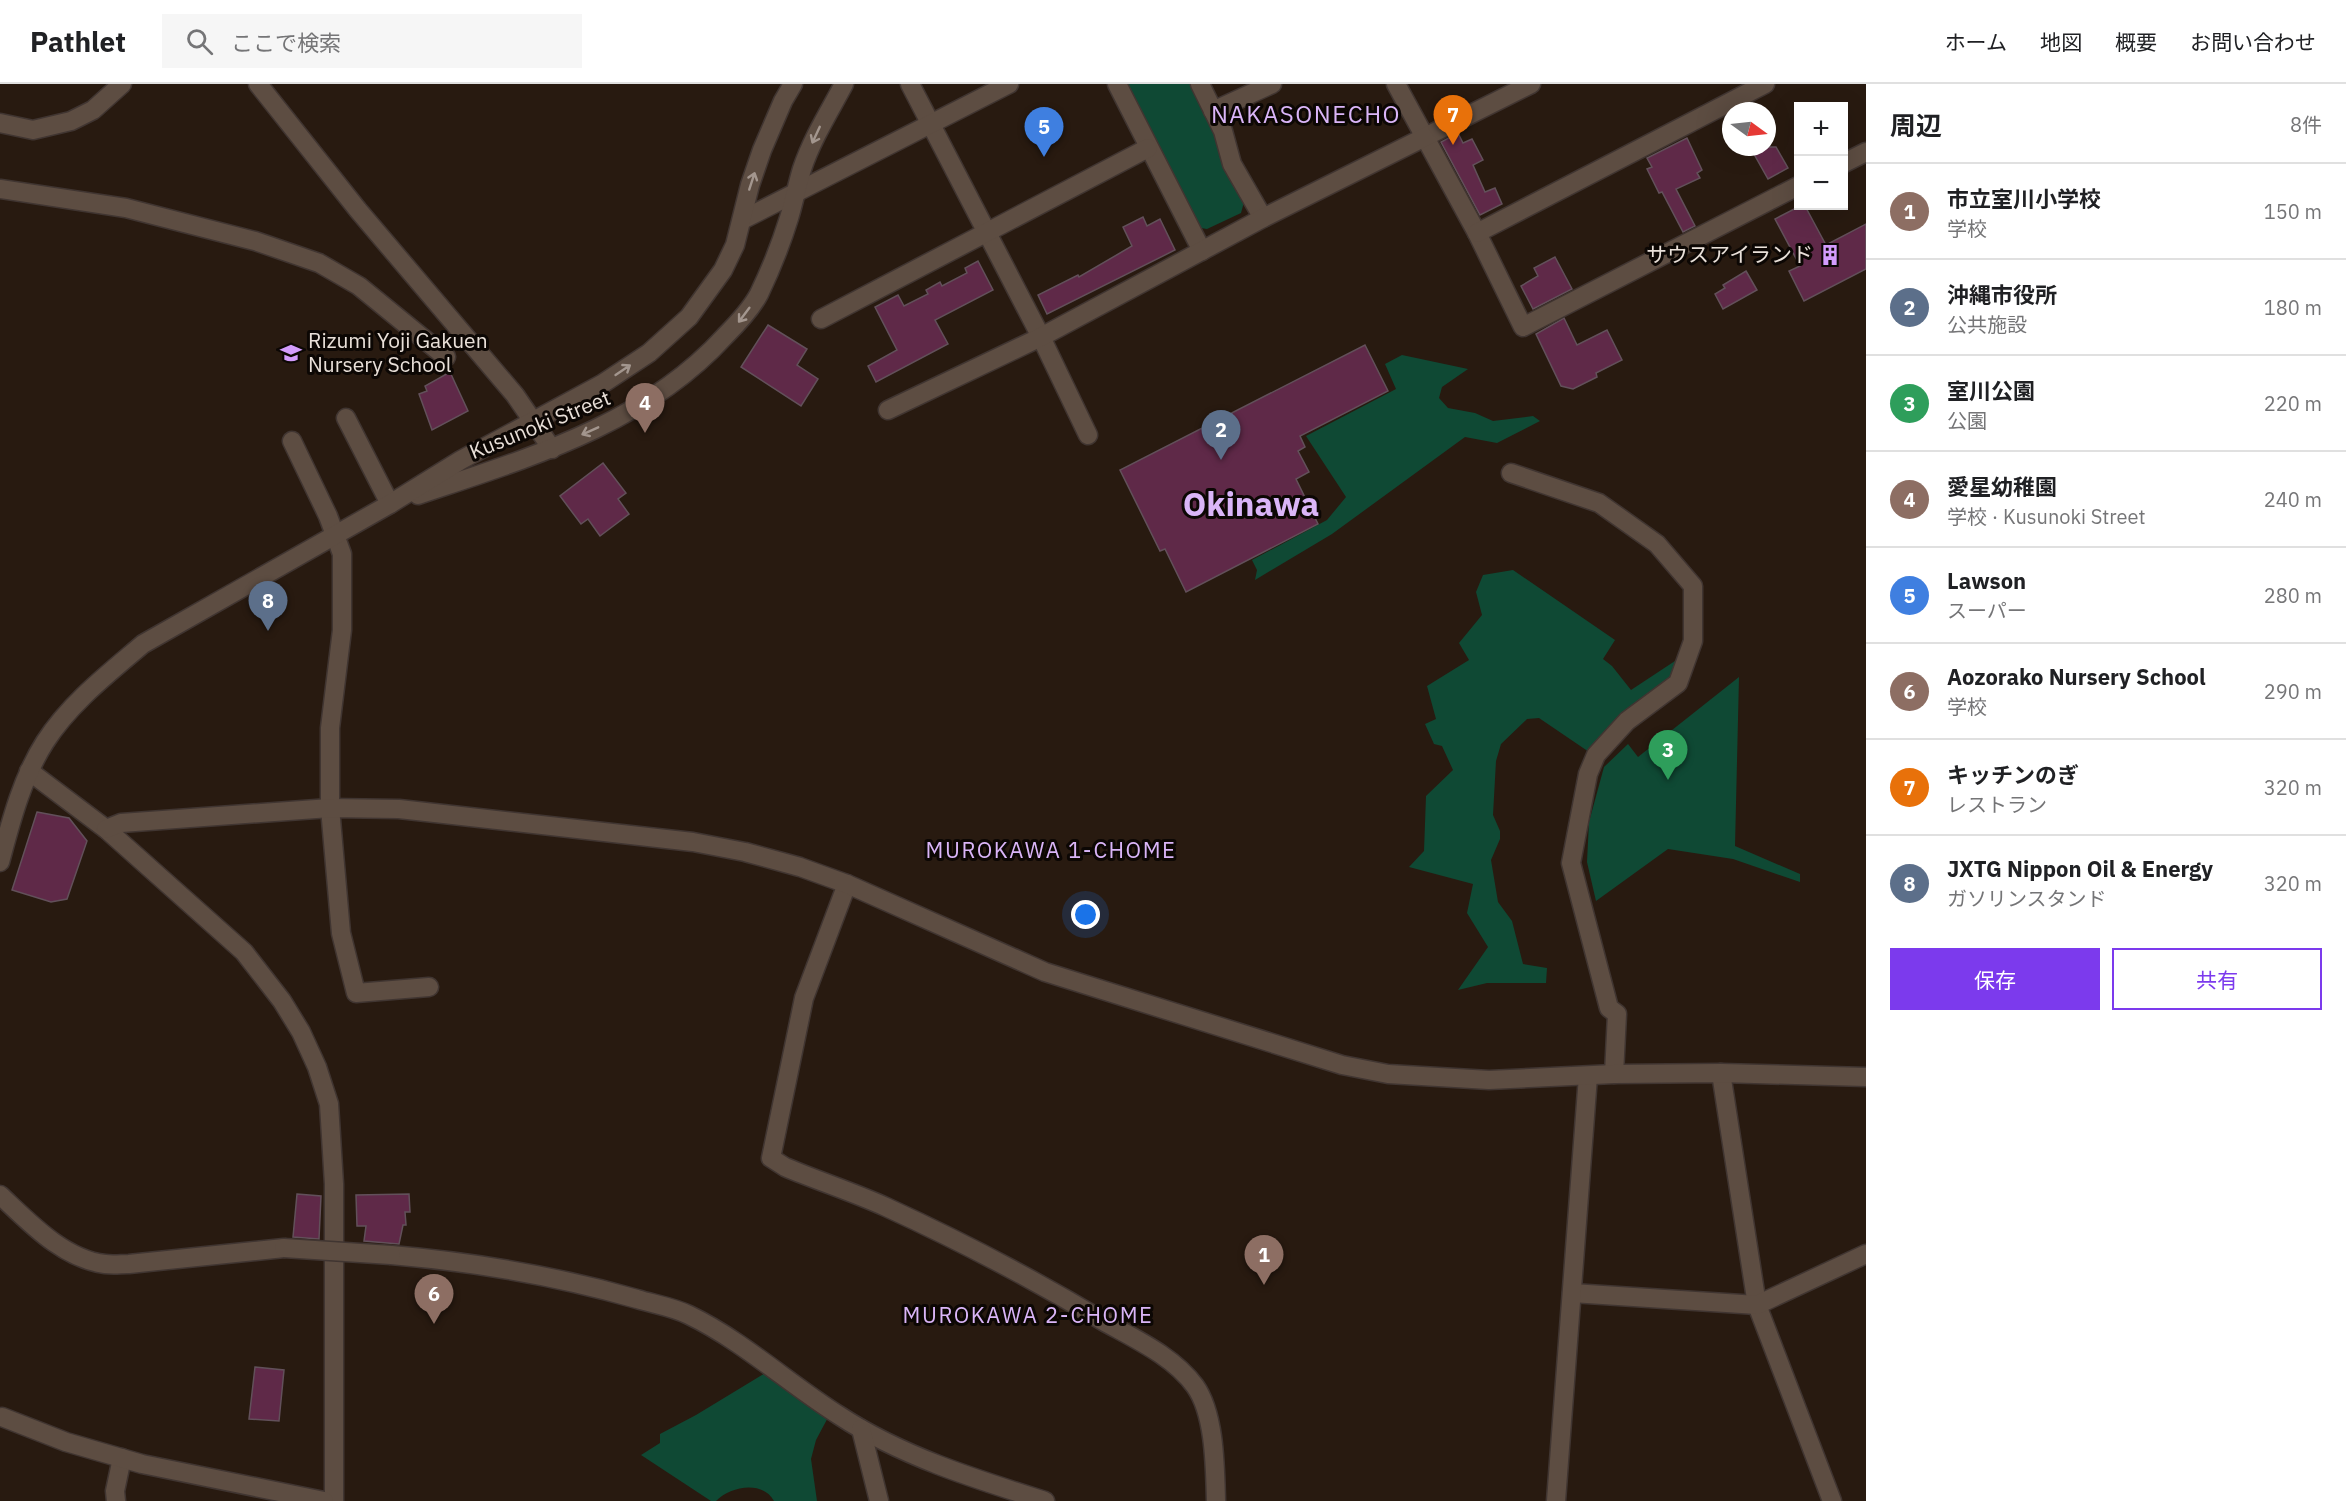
<!DOCTYPE html>
<html lang="ja">
<meta charset="utf-8">
<style>
body{margin:0;font-family:"IBM Plex Sans","Noto Sans JP",sans-serif;background:#f6f6f6;color:#202124}
.controls{position:absolute;right:18px;top:18px;display:grid;overflow:hidden;border-radius:0px;box-shadow:0 6px 24px #0002}
.controls button{width:54px;height:54px;display:grid;place-items:center;padding:0;border:0;border-bottom:2px solid #e0e0e0;background:#fff;color:#202124;font:30px sans-serif}
.compass{position:absolute;left:1722px;top:18px;width:54px;height:54px;border-radius:50%;background:#fff;box-shadow:0 6px 24px #0002;rotate:105deg}
.you{position:absolute;left:1086px;top:831px;width:21px;height:21px;margin:-15px;border:4px solid #fff;border-radius:50%;background:#1a73e8;box-shadow:0 0 0 9px #1a73e833}
.badge{display:grid;place-items:center;width:39px;height:39px;border-radius:50%;background:#7c3aed;color:#fff;font-size:20px;font-weight:700}
.pin{position:absolute;translate:-50% -50px;filter:drop-shadow(0 2px 3px #0008)}
.pin::after{content:'';position:absolute;top:32px;width:21px;height:18px;background:inherit;clip-path:polygon(0 0,100% 0,50% 100%)}
.list{margin:0;padding:0;list-style:none}
h2{display:flex;justify-content:space-between;align-items:center;height:78px;margin:0;padding:0 24px;font-size:26px}
h2 small{font-size:20px;font-weight:400;color:#757577}
.list li{display:grid;grid-template-columns:39px 1fr auto;gap:18px;align-items:center;box-sizing:border-box;height:96px;padding:0 24px;border-top:2px solid #e0e0e0}
.list b{display:block;font-size:22px;white-space:nowrap}
.list p{margin:0;font-size:20px;white-space:nowrap;color:#757577}
.list em{font-size:20px;font-style:normal;color:#757577}
.actions{display:flex;gap:12px;padding:18px 24px}
.actions a{flex:1;padding:14px 0;border:2px solid #7c3aed;border-radius:0px;text-align:center;font-size:21px;color:#7c3aed}
.actions .main{background:#7c3aed;color:#fff}
.icon{flex:none;width:33px;height:33px;fill:none;stroke:currentColor;stroke-width:2;stroke-linecap:round;stroke-linejoin:round}
.map{position:relative;flex:none;width:1866px;height:1417px;overflow:hidden}
header{display:flex;align-items:center;gap:36px;box-sizing:border-box;height:84px;padding:0 30px;background:#fff;border-bottom:2px solid #e0e0e0}
header strong{font-size:28px}
nav{display:flex;gap:33px;margin-inline-start:auto;font-size:21px}
.search{width:420px;height:54px;background:#f6f6f6;display:flex;align-items:center;gap:15px;box-sizing:border-box;padding:0 21px;border-radius:0px;color:#757577;font-size:22px}
main{display:flex}
aside{flex:1;background:#fff}
.map>svg:first-child{display:block}
.green{fill:#0f4934}
.building{fill:#5f2948;stroke:#62505a;stroke-width:1.5}
.lines{fill:none;stroke-linecap:round;stroke-linejoin:round}
.street-casing{stroke:#403531;stroke-width:21}
.secondary-casing{stroke:#403531;stroke-width:21}
.street{stroke:#5d4d42;stroke-width:18}
.secondary{stroke:#5d4d42;stroke-width:18}
.street-bridge-casing{stroke:#403531;stroke-width:21;stroke-linecap:butt}
.street-bridge{stroke:#5d4d42;stroke-width:18}
.oneway{stroke:#a3968e}
.labels{text-anchor:middle;stroke-width:6;stroke-linejoin:round;paint-order:stroke}
.poi-label{font-size:21px;fill:#e9e0d9;stroke:#0c0704;text-anchor:end}
.street-label{font-size:21px;fill:#e9e0d9;stroke:#0c0704}
.neighbourhood-label{font-size:22px;letter-spacing:1.5px;fill:#dab5f8;stroke:#0c0704}
.quarter-label{font-size:24px;letter-spacing:1.5px;fill:#dab5f8;stroke:#0c0704}
.town-label{font-size:33px;font-weight:bold;fill:#dab5f8;stroke:#0c0704}
</style>
<header>
<strong>Pathlet</strong>
<div class="search"><svg class="icon" aria-label="search" viewBox="0 0 24 24"><circle cx="10" cy="10" r="6"/><path d="M15 15l6 6"/></svg>ここで検索</div>
<nav><a>ホーム</a><a>地図</a><a>概要</a><a>お問い合わせ</a></nav>
</header>
<main>
<div class="map">
<svg width="1866" height="1417" viewBox="0 0 1866 1417">
<rect width="100%" height="100%" fill="#281a10"/>
<g class="green">
<path d="M1125,0H1193L1244,118L1241,129L1207,145L1195,143Z"/>
<path d="M1402,271L1468,285L1442,303L1439,314L1448,324L1475,329L1493,337L1533,332L1540,337L1497,359L1465,353L1332,450L1255,496L1257,486L1252,476L1327,436L1346,413L1306,352L1396,305L1385,280Z"/>
<path d="M1513,486L1615,556L1603,575L1612,582L1631,606L1681,573L1674,594L1592,670L1539,634L1527,635L1501,660L1496,677L1493,731L1500,747V755L1491,776L1498,818L1512,837L1523,880L1547,884L1546,899H1487L1458,906L1488,863L1467,829L1473,800L1409,783L1424,767L1426,712L1453,686L1442,662L1434,660L1425,640L1436,635L1427,602L1469,576L1459,559L1482,531L1476,508L1483,491Z"/>
<path d="M1739,593L1735,762L1800,790V798L1733,775L1668,765L1596,817L1587,778L1589,738L1604,683L1628,660L1638,673Z"/>
<path d="M772,1285L832,1326L816,1356L811,1375L817,1417H774C763,1396 730,1402 716,1417H711L641,1371L660,1359V1350L696,1331Z"/>
</g>
<g class="building">
<path d="M1458,49L1463,59L1472,55L1483,76L1473,81L1485,108L1495,104L1502,120L1480,131L1441,58Z"/>
<path d="M1687,54L1702,86L1697,89L1700,94L1676,105L1695,142L1683,148L1662,108L1659,109L1647,85L1652,83L1647,74Z"/>
<path d="M1750,63H1776L1788,84L1768,95Z"/>
<path d="M1800,122H1805L1826,161L1866,140V185L1804,217L1789,187L1800,182L1775,135Z"/>
<path d="M1143,133L1147,142L1160,135L1175,166L1047,230L1038,211L1078,191L1079,193L1132,162L1123,143Z"/>
<path d="M1555,173L1572,205L1533,225L1521,202L1538,192L1534,184Z"/>
<path d="M978,177L993,206L935,236L948,260L876,298L868,282L897,266L875,223L898,211L904,222L928,210L926,206L940,198L942,202L967,189L965,184Z"/>
<path d="M1746,187L1757,206L1723,225L1715,210L1725,204L1723,201Z"/>
<path d="M1564,234L1577,261L1607,246L1622,276L1596,289L1597,293L1573,305L1561,302L1536,250Z"/>
<path d="M768,241L807,265L797,281L818,295L801,322L741,283Z"/>
<path d="M1365,261L1388,307L1300,352L1305,363L1298,367L1309,388L1296,395L1318,440L1186,508L1165,465L1160,467L1120,386Z"/>
<path d="M450,288L468,327L432,346L419,310L427,307L425,302Z"/>
<path d="M603,379L626,409L618,415L629,430L600,452L588,435L581,440L560,412Z"/>
<path d="M37,728L69,734L87,757L67,815L51,818L12,806Z"/>
<path d="M297,1110L321,1112L319,1155L293,1153Z"/>
<path d="M409,1110L410,1128H405L406,1141H403L399,1160L364,1157L366,1142H357L356,1111Z"/>
<path d="M255,1283L284,1286L279,1337L249,1335Z"/>
</g>
<g class="lines">
<defs>
<g id="street">
<path d="M910,0L1041,253L1088,351"/>
<path d="M1117,0L1202,167"/>
<path d="M1200,0L1223,47L1232,80L1263,134"/>
<path d="M1396,0L1477,149L1523,243L1798,102"/>
<path d="M1213,27L1272,0"/>
<path d="M0,39L33,46L71,37L93,26L122,0"/>
<path d="M1844,79L1866,68"/>
<path d="M0,105L126,124L255,157L319,179L359,202L446,273"/>
<path d="M742,136L1009,0"/>
<path d="M1477,149L1765,0"/>
<path d="M821,235L1148,64"/>
<path d="M888,326L1041,253L1263,134L1531,0"/>
<path d="M346,334L390,420"/>
<path d="M292,357L328,432L342,470V546L330,644V724L341,849L356,909L429,903"/>
<path d="M1511,389L1599,419L1657,460L1693,502V557L1678,599L1627,637L1596,671L1588,690L1571,779L1609,924L1617,930L1614,990"/>
<path d="M847,800L804,914L771,1074L785,1083C818,1097 853,1108 886,1123C960,1157 1033,1195 1103,1237C1135,1255 1173,1272 1195,1302C1215,1330 1215,1383 1216,1417"/>
<path d="M1721,989L1757,1221L1832,1417"/>
<path d="M0,1111C29,1138 63,1175 105,1180C113,1181 121,1180 129,1180L284,1164"/>
<path d="M391,1171C473,1178 557,1192 637,1215C653,1220 673,1223 689,1231C743,1257 789,1300 840,1332C901,1372 975,1395 1045,1417"/>
<path d="M1572,1209L1757,1221L1866,1170"/>
<path d="M861,1345L879,1417"/>
<path d="M116,1417L115,1407L122,1374"/>
<path d="M1556,1417L1588,992"/>
</g>
<g id="secondary">
<path d="M258,0L358,126L515,311L552,365"/>
<path d="M418,411C528,374 644,341 725,252C737,240 751,225 759,210C771,185 781,160 789,134C794,118 797,101 802,85C812,55 829,28 844,0"/>
<path d="M29,687L106,745L244,868L282,917L301,948L317,983L329,1020L334,1100V1417"/>
<path d="M106,745L121,739L330,724L399,725L693,758L745,768L800,783L847,800L1045,888L1342,981L1388,990L1489,996L1614,990L1721,989L1866,993"/>
<path d="M0,778C11,737 22,694 45,658C70,619 109,589 143,560L390,420L461,376L602,300L649,269L689,233L723,186L735,161L750,101L762,66L783,17L793,0"/>
<path d="M2,1333L66,1358L142,1380L324,1417"/>
</g>
</defs>
<use href="#street" class="street-casing"/>
<use href="#secondary" class="secondary-casing"/>
<use href="#street" class="street"/>
<use href="#secondary" class="secondary"/>
<defs>
<path id="street-bridge" d="M284,1164L391,1171"/>
</defs>
<use href="#street-bridge" class="street-bridge-casing"/>
<use href="#street-bridge" class="street-bridge"/>
</g>
<defs><path id="oneway-shaft" d="M-6 0H5M1.5-3L5.5 0L1.5 3" fill="none" stroke-width="1.6" stroke-linecap="round" stroke-linejoin="round" transform="scale(1.5)"/></defs>
<g class="oneway">
<use href="#oneway-shaft" transform="translate(816 51) rotate(115)"/>
<use href="#oneway-shaft" transform="translate(752 97) rotate(-72)"/>
<use href="#oneway-shaft" transform="translate(744 231) rotate(127)"/>
<use href="#oneway-shaft" transform="translate(623 286) rotate(-34)"/>
<use href="#oneway-shaft" transform="translate(590 347) rotate(156)"/>
</g>
<defs>
<symbol id="building-bare" viewBox="-9 -9 18 18"><path d="M-4-6H4V6H1V3H-1V6H-4ZM-2.5-4.3h1.7v1.8h-1.7ZM.8-4.3h1.7v1.8H.8ZM-2.5-1h1.7V.8h-1.7ZM.8-1h1.7V.8H.8Z" fill="#d39cfc" stroke="#0c0704" stroke-width="2.5" paint-order="stroke"/></symbol>
<symbol id="school-bare" viewBox="-9 -9 18 18"><path d="M0-5L7-2L0 1L-7-2ZM-4 1L0 2.5L4 1V4Q0 6-4 4Z" fill="#d39cfc" stroke="#0c0704" stroke-width="2.5" paint-order="stroke"/></symbol>
</defs>
<g fill-rule="evenodd">
<use href="#building-bare" x="1815" y="156" width="30" height="30"/>
<use href="#school-bare" x="276" y="254" width="30" height="30"/>
</g>
<g class="labels">
<g class="poi-label">
<text x="1813" y="178">サウスアイランド</text>
<text x="308" y="264" text-anchor="start">Rizumi Yoji Gakuen<tspan x="308" dy="24">Nursery School</tspan></text>
</g>
<g class="street-label">
<text transform="translate(540 341) rotate(-22)" y="7">Kusunoki Street</text>
</g>
<g class="neighbourhood-label">
<text x="1051" y="774">MUROKAWA 1-CHOME</text>
<text x="1028" y="1239">MUROKAWA 2-CHOME</text>
</g>
<g class="quarter-label">
<text x="1306" y="39">NAKASONECHO</text>
</g>
<g class="town-label">
<text x="1251" y="432">Okinawa</text>
</g>
</g>
</svg>
<div class="controls">
<button>+</button>
<button>−</button>
</div>
<svg class="compass" viewBox="-18 -18 36 36"><path d="M0-13l5 13h-10z" fill="#e53935"/><path d="M0 13l5-13h-10z" fill="#757577"/></svg>
<div class="you"></div>
<div class="pin badge" style="left:1264px;top:1201px;background:#8d6e63">1</div>
<div class="pin badge" style="left:1221px;top:376px;background:#5c6f8a">2</div>
<div class="pin badge" style="left:1668px;top:696px;background:#2e9e5b">3</div>
<div class="pin badge" style="left:645px;top:349px;background:#8d6e63">4</div>
<div class="pin badge" style="left:1044px;top:73px;background:#3f7fe0">5</div>
<div class="pin badge" style="left:434px;top:1240px;background:#8d6e63">6</div>
<div class="pin badge" style="left:1453px;top:61px;background:#e8710a">7</div>
<div class="pin badge" style="left:268px;top:547px;background:#5c6f8a">8</div>
</div>
<aside>
<h2>周辺<small>8件</small></h2>
<ul class="list">
<li><span class="badge" style="background:#8d6e63">1</span><div><b>市立室川小学校</b><p>学校</p></div><em>150 m</em></li>
<li><span class="badge" style="background:#5c6f8a">2</span><div><b>沖縄市役所</b><p>公共施設</p></div><em>180 m</em></li>
<li><span class="badge" style="background:#2e9e5b">3</span><div><b>室川公園</b><p>公園</p></div><em>220 m</em></li>
<li><span class="badge" style="background:#8d6e63">4</span><div><b>愛星幼稚園</b><p>学校 · Kusunoki Street</p></div><em>240 m</em></li>
<li><span class="badge" style="background:#3f7fe0">5</span><div><b>Lawson</b><p>スーパー</p></div><em>280 m</em></li>
<li><span class="badge" style="background:#8d6e63">6</span><div><b>Aozorako Nursery School</b><p>学校</p></div><em>290 m</em></li>
<li><span class="badge" style="background:#e8710a">7</span><div><b>キッチンのぎ</b><p>レストラン</p></div><em>320 m</em></li>
<li><span class="badge" style="background:#5c6f8a">8</span><div><b>JXTG Nippon Oil &amp; Energy</b><p>ガソリンスタンド</p></div><em>320 m</em></li>
</ul>
<div class="actions"><a class="main">保存</a><a>共有</a></div>
</aside>
</main>
